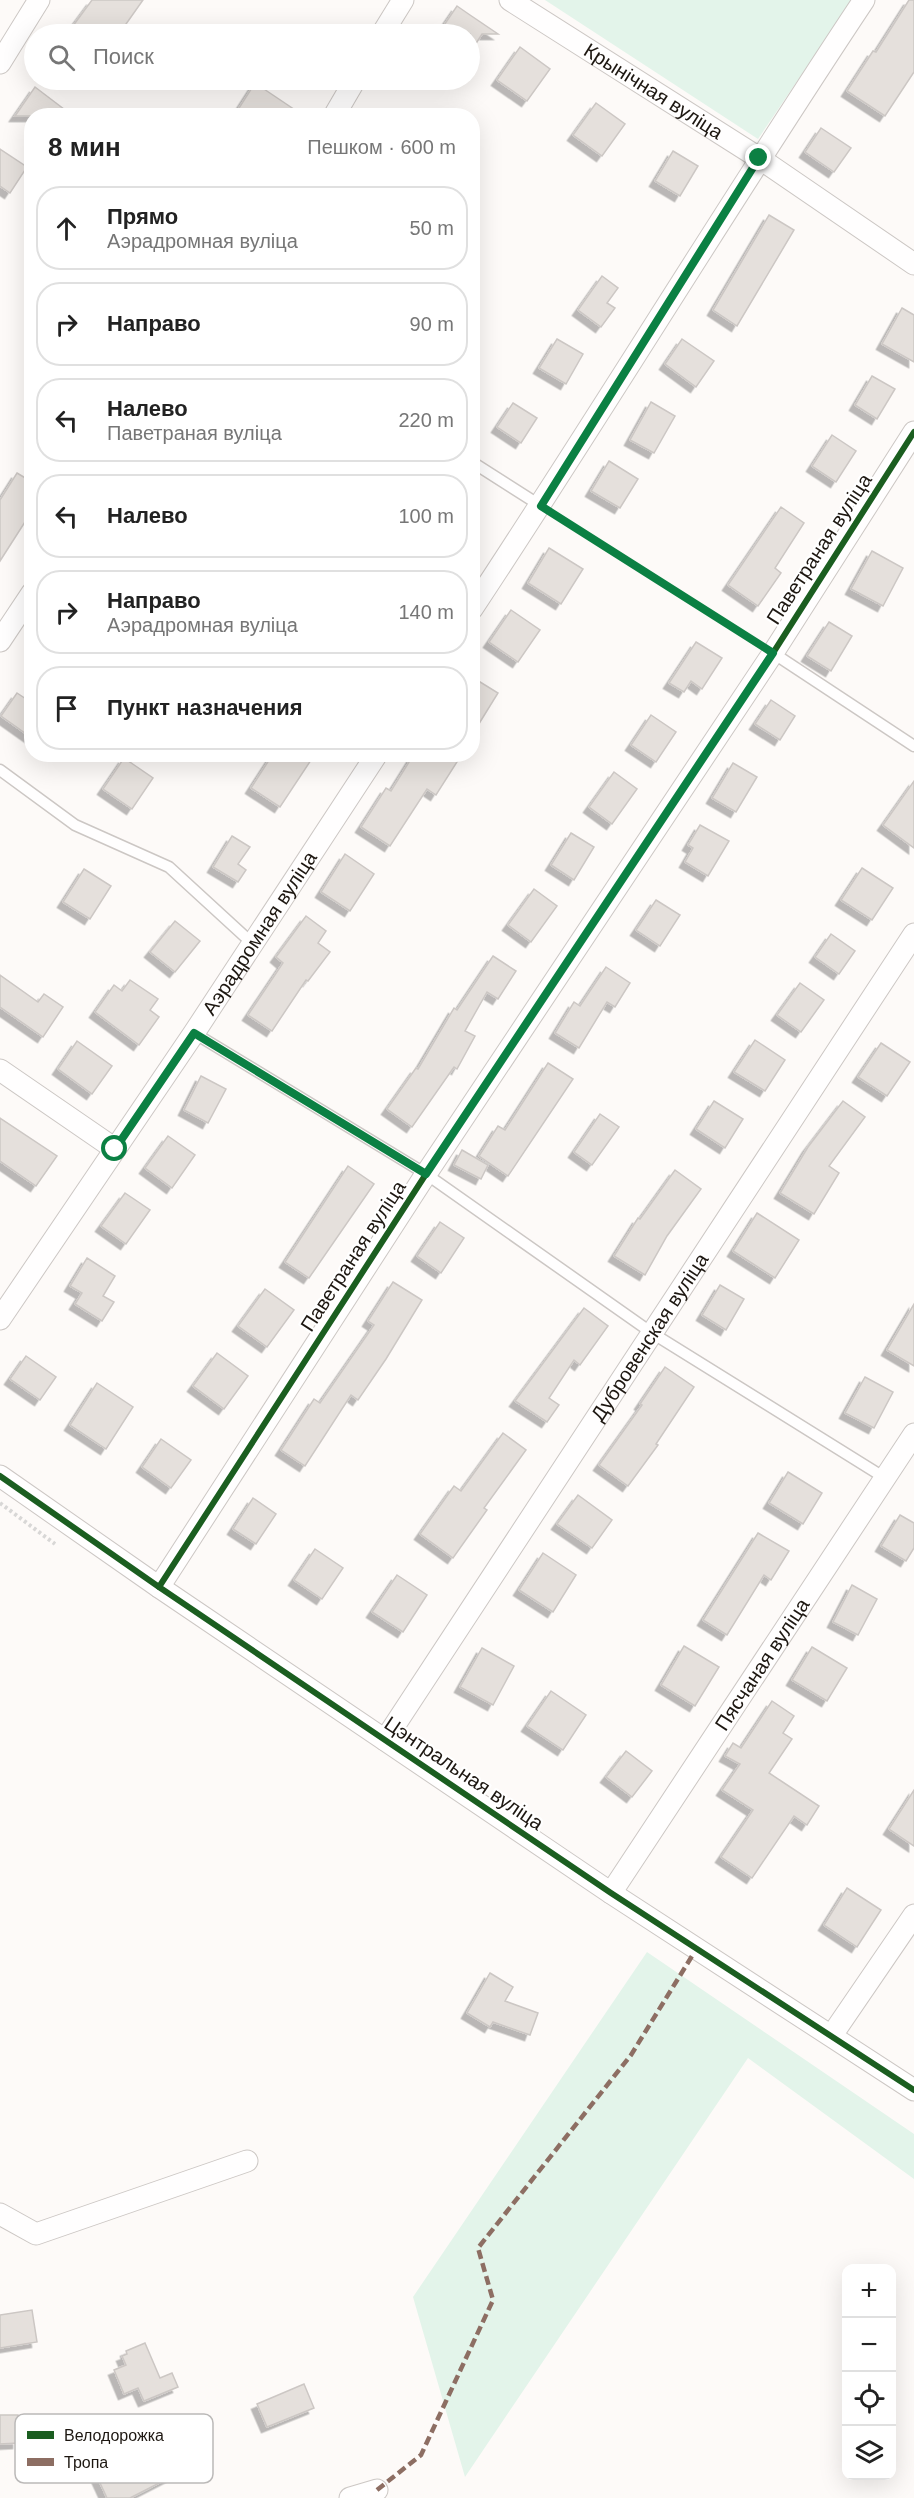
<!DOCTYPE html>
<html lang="ru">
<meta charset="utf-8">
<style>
body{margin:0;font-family:Helvetica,sans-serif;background:#f2f2f2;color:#222}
.controls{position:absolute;right:18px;bottom:18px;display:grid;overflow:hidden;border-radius:12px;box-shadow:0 6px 24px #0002}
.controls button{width:54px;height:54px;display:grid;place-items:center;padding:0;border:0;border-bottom:2px solid #e0e0e0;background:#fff;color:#222;font:30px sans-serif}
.stop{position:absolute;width:18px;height:18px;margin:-14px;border:4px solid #0b8043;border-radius:50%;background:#fff}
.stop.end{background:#0b8043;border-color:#fff;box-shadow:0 2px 6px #0008}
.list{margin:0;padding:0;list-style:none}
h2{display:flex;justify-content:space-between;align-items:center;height:78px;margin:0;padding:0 24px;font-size:26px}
h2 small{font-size:20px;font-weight:400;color:#767676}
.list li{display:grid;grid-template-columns:39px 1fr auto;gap:18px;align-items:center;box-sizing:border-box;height:84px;margin:0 12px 12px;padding:0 12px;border:2px solid #e0e0e0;border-radius:24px}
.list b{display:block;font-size:22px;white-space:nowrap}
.list p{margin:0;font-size:20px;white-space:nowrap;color:#767676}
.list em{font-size:20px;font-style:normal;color:#767676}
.icon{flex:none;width:33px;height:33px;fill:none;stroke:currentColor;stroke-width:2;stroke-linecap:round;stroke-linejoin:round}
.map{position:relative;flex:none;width:914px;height:2498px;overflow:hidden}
.search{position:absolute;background:#fff;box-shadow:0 6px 24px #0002;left:24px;top:24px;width:456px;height:66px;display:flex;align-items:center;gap:15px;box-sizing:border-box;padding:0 21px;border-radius:33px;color:#767676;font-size:22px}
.panel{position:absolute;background:#fff;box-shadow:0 6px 24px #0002;left:24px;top:108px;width:456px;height:654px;border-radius:24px}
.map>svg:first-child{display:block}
.green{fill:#e3f4ea}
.building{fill:#e5e0dc;stroke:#ccc7c4;stroke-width:1.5;filter:url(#shadow)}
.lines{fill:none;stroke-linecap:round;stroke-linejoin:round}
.service-casing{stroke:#ccc7c4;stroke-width:13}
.minor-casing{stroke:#ccc7c4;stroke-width:23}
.path{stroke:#d8d7d6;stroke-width:4;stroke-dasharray:3 3;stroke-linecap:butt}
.service{stroke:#fffefe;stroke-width:10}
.minor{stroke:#fffefe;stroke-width:21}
.quiet{stroke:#8d6e63;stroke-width:4.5;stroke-dasharray:9 4.5;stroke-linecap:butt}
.cycleway-casing{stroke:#fff;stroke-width:10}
.cycleway{stroke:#1b5e20;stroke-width:6}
.route{stroke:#0b8043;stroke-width:8}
.labels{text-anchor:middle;stroke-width:4.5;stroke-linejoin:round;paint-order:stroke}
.street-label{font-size:20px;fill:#1d1711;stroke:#fff}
.key{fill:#fff;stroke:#bbb9b8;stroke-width:1.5}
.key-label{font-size:16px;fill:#1d1711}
</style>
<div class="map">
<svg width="914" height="2498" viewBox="0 0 914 2498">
<defs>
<filter id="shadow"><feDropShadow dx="-5.5" dy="5.5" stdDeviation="0" flood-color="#0004"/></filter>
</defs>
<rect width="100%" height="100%" fill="#fdfaf8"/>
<g class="green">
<path d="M545,0H852L758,139Z"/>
<path d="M647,1952L914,2134V2179L748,2058L465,2477L413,2297Z"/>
</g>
<g class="building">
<path d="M92,0H143L119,34H67Z"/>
<path d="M909,0H914V72L885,116L847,91L873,51L876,52Z"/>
<path d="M457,6L470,15L498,34H482L470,53V34H438Z"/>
<path d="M520,47L550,69L527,101L497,80Z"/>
<path d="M255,83L304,116H250L239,108Z"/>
<path d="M35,87L73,116H15Z"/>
<path d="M596,103L625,124L602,156L573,135Z"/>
<path d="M821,128L851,148L834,172L805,152Z"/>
<path d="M0,149L27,167L10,193L0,186Z"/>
<path d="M673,151L698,166L680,196L655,181Z"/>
<path d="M769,215L794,230L737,326L713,310Z"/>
<path d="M602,276L618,288L607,303L615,308L601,327L578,310Z"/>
<path d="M902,308L914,315V362L882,344Z"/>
<path d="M557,339L583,354L566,384L539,368Z"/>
<path d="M682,339L714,361L696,387L665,364Z"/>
<path d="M872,376L895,389L877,419L855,405Z"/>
<path d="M651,402L675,416L654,453L630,440Z"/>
<path d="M513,403L537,418L521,443L497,427Z"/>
<path d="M832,435L856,451L836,482L812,466Z"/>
<path d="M609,461L638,479L620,508L591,491Z"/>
<path d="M17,473L32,482V511L0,561V500Z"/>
<path d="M781,507L804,523L775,568L781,573L758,606L728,585Z"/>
<path d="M549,548L583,569L561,604L528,583Z"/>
<path d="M872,551L903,568L883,606L851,589Z"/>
<path d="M511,610L540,630L518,662L489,642Z"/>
<path d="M829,622L852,636L831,671L807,656Z"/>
<path d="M696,642L722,658L702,689L691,681L684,692L669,683Z"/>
<path d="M472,677L498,693L472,735Z"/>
<path d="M17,693L32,703V738L1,716Z"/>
<path d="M771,700L795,716L780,740L755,724Z"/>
<path d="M651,715L676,732L656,762L631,745Z"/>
<path d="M273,754H315L280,807L251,788Z"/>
<path d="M414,754H462L436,795L427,789L390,846L361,827L386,788L391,791Z"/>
<path d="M124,758L153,778L132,809L103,789Z"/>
<path d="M733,763L757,777L736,812L712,798Z"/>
<path d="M614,772L637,789L612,824L589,807Z"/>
<path d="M914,781V848L883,825Z"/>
<path d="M700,825L729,841L708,876L685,862L693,848L688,845Z"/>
<path d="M571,833L594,847L574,880L551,865Z"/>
<path d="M232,836L250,847L238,864L246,870L238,882L213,867Z"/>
<path d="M345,854L374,874L350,911L321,892Z"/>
<path d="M862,868L893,888L872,920L841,900Z"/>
<path d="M84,869L111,886L90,919L63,902Z"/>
<path d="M534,889L557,906L531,942L508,925Z"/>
<path d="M656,900L680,915L660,946L636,930Z"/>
<path d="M306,916L326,931L318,943L330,952L308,981L306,980L272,1031L248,1015L283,963L276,957Z"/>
<path d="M175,921L200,941L175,972L150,952Z"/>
<path d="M831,934L855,951L839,974L815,957Z"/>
<path d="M493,956L516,971L498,999L487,992L465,1031L475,1036L457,1069L454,1067L412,1127L387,1109L416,1068L418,1069L454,1008L457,1010Z"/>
<path d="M606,967L630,983L615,1007L607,1002L579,1048L555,1033L574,1002L580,1006Z"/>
<path d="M0,975L38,1002L44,994L63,1007L43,1037L0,1007Z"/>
<path d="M130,980L158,999L150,1010L159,1017L139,1045L95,1012L114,985L122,991Z"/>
<path d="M800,983L824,1000L801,1032L777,1015Z"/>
<path d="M755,1040L785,1060L765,1091L734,1072Z"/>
<path d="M77,1041L112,1066L92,1094L58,1069Z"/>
<path d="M881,1043L910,1062L887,1096L858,1077Z"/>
<path d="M548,1063L573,1079L508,1176L479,1156L498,1126L505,1130Z"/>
<path d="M201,1076L226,1089L208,1123L184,1110Z"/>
<path d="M714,1101L743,1119L725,1148L696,1129Z"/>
<path d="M843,1101L865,1117L829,1166L839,1173L814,1214L780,1193L808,1147Z"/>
<path d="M600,1114L619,1127L592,1165L574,1152Z"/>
<path d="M0,1118L57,1156L36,1186L0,1161Z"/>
<path d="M168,1136L195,1155L172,1188L145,1168Z"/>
<path d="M462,1150L488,1165L481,1179L454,1165Z"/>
<path d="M348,1166L374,1184L309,1278L285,1262Z"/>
<path d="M675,1170L701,1189L667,1236L645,1275L614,1256L638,1218L640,1219Z"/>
<path d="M125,1193L150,1210L126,1244L101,1226Z"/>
<path d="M757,1213L799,1240L775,1278L733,1251Z"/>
<path d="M440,1222L464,1238L441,1273L417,1256Z"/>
<path d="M87,1258L115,1276L103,1296L114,1302L102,1321L75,1304L82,1293L70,1286Z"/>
<path d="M393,1282L422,1300L386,1359L358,1400L351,1395L305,1466L281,1450L314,1399L320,1403L374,1325L368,1321Z"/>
<path d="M720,1285L744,1299L726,1330L702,1315Z"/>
<path d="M265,1289L294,1310L267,1347L238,1326Z"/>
<path d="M914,1304V1366L887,1350Z"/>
<path d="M584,1308L608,1326L580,1365L574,1360L549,1398L559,1405L547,1422L515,1401Z"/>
<path d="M217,1353L248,1376L224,1409L193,1386Z"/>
<path d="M26,1356L56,1377L40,1400L10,1379Z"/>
<path d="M665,1367L694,1387L656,1444L658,1445L628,1486L599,1465L642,1405L640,1404Z"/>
<path d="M865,1377L893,1392L874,1428L845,1413Z"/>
<path d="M97,1383L133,1407L106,1449L70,1425Z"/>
<path d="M503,1433L526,1450L484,1508L487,1510L453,1558L420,1534L454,1486L461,1491Z"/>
<path d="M161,1439L191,1460L171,1488L142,1467Z"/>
<path d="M788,1472L822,1493L803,1524L769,1503Z"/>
<path d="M578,1495L612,1520L592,1548L557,1524Z"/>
<path d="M253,1498L276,1514L256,1544L233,1529Z"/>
<path d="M900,1515L914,1523V1548L906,1561L881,1546Z"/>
<path d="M758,1533L789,1551L771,1580L764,1575L727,1635L703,1620Z"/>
<path d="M315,1549L343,1568L322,1599L294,1580Z"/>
<path d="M543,1553L576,1575L553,1612L519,1590Z"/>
<path d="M397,1575L427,1595L403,1632L372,1612Z"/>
<path d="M852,1585L877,1599L858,1635L833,1622Z"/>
<path d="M684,1646L719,1667L695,1706L661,1685Z"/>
<path d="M812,1647L847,1668L827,1701L792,1680Z"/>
<path d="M482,1648L514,1666L493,1705L460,1687Z"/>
<path d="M551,1691L586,1715L563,1750L527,1726Z"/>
<path d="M772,1701L794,1716L783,1733L792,1739L769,1773L819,1806L807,1825L794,1816L752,1878L721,1857L753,1810L722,1790L740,1764L725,1756L733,1743L741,1748Z"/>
<path d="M626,1751L652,1771L632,1797L606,1777Z"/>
<path d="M914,1790V1846L889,1829Z"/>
<path d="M847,1888L881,1910L857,1947L824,1925Z"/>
<path d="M490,1973L513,1987L505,2001L538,2013L530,2035L493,2022L490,2027L467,2013Z"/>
<path d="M32,2310L37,2342L0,2348V2315Z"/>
<path d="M145,2343L160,2378L172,2373L178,2387L144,2401L138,2388L124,2394L114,2370L126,2365L122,2356L127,2354L126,2351Z"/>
<path d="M304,2384L314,2408L267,2427L257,2404Z"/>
<path d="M0,2415H18V2443L0,2444Z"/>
<path d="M162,2429L181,2464L172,2469L175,2475L130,2498H107L95,2472L140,2451L136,2442Z"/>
</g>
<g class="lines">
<defs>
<g id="service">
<path d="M472,462L541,506"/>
<path d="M773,653L914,746"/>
<path d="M0,770L75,825L169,867L253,944"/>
<path d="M194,1033L426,1174L652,1333L885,1478"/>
</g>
<g id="minor">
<path id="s1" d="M510,0L759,158L914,264"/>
<path d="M382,34L403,0"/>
<path d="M0,63L39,0"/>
<path d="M334,116L355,80"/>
<path d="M472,609C605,408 730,201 864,0"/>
<path d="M0,641L32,593"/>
<path d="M0,1070L115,1149"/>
<path id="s2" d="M0,1319L194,1033L377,754"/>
<path d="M0,1476L159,1587L611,1893L914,2090"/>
<path d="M159,1587L426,1174L773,653L914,432"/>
<path id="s3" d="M385,1740L914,934"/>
<path id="s4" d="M611,1893L914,1434"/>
<path d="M832,2035L914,1915"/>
<path d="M0,2214L36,2234L247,2161"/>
<path d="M350,2498L377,2490"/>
</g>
</defs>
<use href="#service" class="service-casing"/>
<use href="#minor" class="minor-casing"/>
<g class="path">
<path d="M554,514L758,643"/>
<path d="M0,1503L55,1544"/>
</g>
<use href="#service" class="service"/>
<use href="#minor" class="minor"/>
<path class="quiet" d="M377,2490L421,2455L493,2300L478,2248L631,2055L697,1948"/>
<defs>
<g id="cycleway">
<path d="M0,1476L159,1587L611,1893L914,2090"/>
<path d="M159,1587L426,1174L773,653L914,432"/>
</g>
</defs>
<use href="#cycleway" class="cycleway-casing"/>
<use href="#cycleway" class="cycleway"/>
</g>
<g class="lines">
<path class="route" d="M115,1149L194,1033L426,1174L773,653L541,506L759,158"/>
</g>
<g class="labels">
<g class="street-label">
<text dy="7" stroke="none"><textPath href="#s1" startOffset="170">Крынічная вуліца</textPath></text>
<text transform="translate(819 549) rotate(-57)" y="7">Паветраная вуліца</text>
<text dy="7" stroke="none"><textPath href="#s2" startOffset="465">Аэрадромная вуліца</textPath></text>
<text transform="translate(353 1256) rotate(-57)" y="7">Паветраная вуліца</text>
<text dy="7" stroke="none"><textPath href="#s3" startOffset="482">Дубровенская вуліца</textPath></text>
<text dy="7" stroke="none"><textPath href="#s4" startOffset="274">Пясчаная вуліца</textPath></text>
<text transform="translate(464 1773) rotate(34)" y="7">Цэнтральная вуліца</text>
</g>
</g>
<rect x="15" y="2414" width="198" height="69" rx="9" class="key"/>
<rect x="27" y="2431" width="27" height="8" fill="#1b5e20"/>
<rect x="27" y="2458" width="27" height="8" fill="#8d6e63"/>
<g class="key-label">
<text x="64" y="2441">Велодорожка</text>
<text x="64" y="2468">Тропа</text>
</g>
</svg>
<div class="controls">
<button>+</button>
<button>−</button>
<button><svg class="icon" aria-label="locate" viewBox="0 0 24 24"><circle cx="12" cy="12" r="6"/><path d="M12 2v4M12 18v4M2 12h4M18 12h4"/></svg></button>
<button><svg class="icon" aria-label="layers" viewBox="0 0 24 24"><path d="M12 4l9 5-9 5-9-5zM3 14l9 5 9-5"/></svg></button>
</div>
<div class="stop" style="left:115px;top:1149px"></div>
<div class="stop end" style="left:759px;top:158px"></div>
<div class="search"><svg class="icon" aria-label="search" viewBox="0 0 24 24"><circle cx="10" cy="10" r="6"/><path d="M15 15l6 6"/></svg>Поиск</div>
<section class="panel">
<h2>8 мин<small>Пешком · 600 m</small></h2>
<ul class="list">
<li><svg class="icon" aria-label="ahead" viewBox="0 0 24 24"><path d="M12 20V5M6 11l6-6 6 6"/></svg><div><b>Прямо</b><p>Аэрадромная вуліца</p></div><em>50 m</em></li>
<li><svg class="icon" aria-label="right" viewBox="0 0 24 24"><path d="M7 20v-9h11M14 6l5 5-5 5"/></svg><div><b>Направо</b></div><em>90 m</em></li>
<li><svg class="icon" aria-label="left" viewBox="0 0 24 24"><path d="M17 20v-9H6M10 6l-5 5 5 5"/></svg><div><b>Налево</b><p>Паветраная вуліца</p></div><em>220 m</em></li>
<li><svg class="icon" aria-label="left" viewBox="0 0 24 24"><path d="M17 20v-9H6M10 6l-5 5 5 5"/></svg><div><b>Налево</b></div><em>100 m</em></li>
<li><svg class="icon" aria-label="right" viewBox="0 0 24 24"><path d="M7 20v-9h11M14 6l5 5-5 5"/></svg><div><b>Направо</b><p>Аэрадромная вуліца</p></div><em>140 m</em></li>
<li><svg class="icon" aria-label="arrive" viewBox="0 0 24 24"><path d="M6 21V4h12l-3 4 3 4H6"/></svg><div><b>Пункт назначения</b></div></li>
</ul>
</section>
</div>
